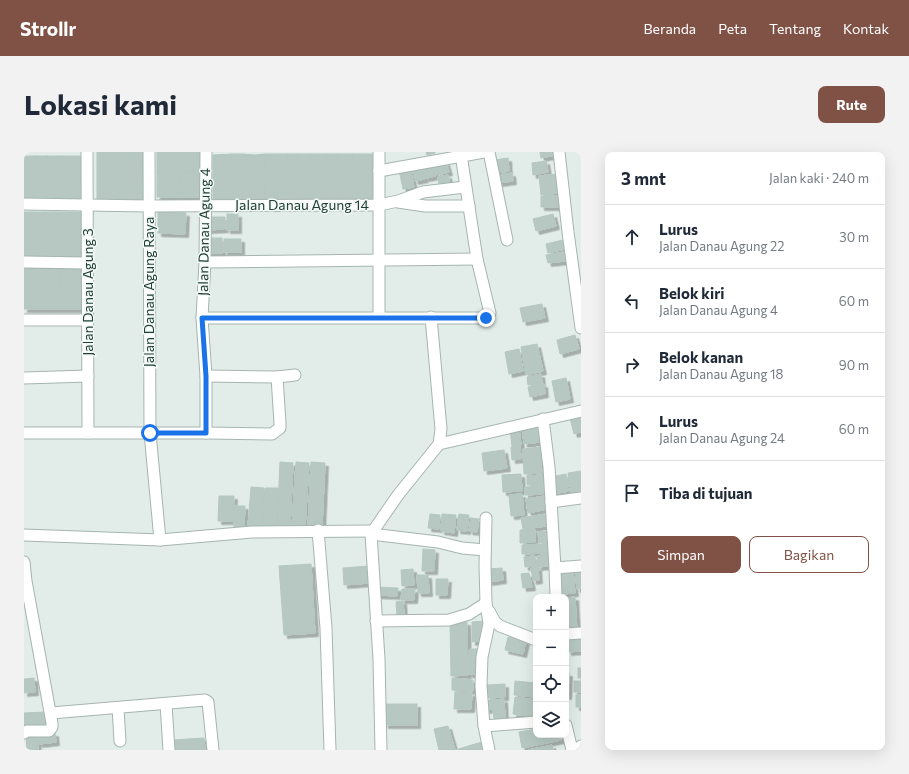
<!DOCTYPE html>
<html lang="id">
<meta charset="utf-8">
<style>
body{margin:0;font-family:Commissioner,sans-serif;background:#f2f2f3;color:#1f2937}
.controls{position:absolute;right:12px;bottom:12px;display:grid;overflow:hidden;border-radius:8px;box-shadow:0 4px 16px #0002}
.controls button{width:36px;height:36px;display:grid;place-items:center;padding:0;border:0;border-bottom:1px solid #e0e1e3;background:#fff;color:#1f2937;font:20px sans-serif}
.stop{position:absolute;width:12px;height:12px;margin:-9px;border:3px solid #1a73e8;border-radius:50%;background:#fff}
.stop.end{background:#1a73e8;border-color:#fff;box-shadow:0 1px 4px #0008}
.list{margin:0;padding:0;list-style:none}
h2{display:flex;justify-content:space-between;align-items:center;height:52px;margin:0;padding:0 16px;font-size:17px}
h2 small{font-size:13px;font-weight:400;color:#747a83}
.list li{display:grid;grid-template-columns:26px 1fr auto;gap:12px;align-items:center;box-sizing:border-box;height:64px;padding:0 16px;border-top:1px solid #e0e1e3}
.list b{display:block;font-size:15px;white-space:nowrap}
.list p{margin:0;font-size:13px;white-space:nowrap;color:#747a83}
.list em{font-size:13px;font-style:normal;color:#747a83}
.actions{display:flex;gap:8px;padding:12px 16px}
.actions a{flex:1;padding:9px 0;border:1px solid #805245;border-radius:8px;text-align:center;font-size:14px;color:#805245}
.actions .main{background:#805245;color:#fff}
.icon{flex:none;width:22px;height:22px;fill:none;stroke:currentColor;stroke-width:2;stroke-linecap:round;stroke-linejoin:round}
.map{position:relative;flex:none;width:557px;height:598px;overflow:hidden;border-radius:8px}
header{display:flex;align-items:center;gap:24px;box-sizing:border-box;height:56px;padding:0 20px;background:#805245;color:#fff}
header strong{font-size:19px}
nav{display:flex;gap:22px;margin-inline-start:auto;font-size:14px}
.intro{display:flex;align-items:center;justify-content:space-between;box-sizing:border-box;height:96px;padding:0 24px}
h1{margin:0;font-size:28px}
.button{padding:10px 18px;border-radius:8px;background:#805245;color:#fff;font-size:14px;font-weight:700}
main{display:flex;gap:24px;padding:0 24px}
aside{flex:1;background:#fff;border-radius:8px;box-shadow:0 4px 16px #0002}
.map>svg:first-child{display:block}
.building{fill:#b7c8c2;stroke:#b4c7c0;filter:url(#shadow)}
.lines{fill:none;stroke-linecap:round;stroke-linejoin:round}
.minor-casing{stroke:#a5b5b0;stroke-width:13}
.minor{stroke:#fff;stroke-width:11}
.route{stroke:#1a73e8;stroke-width:5}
.labels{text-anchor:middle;stroke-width:3;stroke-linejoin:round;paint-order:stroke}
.street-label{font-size:14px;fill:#223f38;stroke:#f3f9f6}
</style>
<header>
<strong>Strollr</strong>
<nav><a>Beranda</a><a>Peta</a><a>Tentang</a><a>Kontak</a></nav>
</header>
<div class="intro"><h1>Lokasi kami</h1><a class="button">Rute</a></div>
<main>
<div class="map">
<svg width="557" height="598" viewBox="0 0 557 598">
<defs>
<filter id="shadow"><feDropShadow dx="3.5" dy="3.5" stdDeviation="0" flood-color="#0004"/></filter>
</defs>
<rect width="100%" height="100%" fill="#e2ede9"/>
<g class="building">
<path d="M73,0H97L96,6H73Z"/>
<path d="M97,0H119V6H96Z"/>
<rect x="133" y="0" width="24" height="4"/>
<rect x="157" y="0" width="23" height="4"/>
<path d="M402,0H411V1L403,3Z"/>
<path d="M516,0H531L532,3L517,6Z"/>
<path d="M208,2V25H189V3Z"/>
<rect x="208" y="2" width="11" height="23"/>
<path d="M219,2L231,3V25H219Z"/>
<path d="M241,2H251V25H240Z"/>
<path d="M241,2L240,25H231V3Z"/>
<rect x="251" y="2" width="12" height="23"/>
<rect x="263" y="2" width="11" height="23"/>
<rect x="274" y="2" width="12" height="23"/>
<rect x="286" y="2" width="16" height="23"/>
<rect x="302" y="2" width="12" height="23"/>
<rect x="314" y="2" width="15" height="23"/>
<rect x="329" y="2" width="22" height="23"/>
<rect x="0" y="4" width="11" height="23"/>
<rect x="11" y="4" width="12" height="23"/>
<rect x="23" y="4" width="15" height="23"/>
<rect x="38" y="4" width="22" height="23"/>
<rect x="133" y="4" width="24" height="16"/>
<path d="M157,4H180V19L157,20Z"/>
<path d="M73,6H96V21L73,22Z"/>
<rect x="96" y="6" width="23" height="15"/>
<path d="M484,6L485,19L473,21L471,8Z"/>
<path d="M522,9L524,20L509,23L508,11Z"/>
<path d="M422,10L425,20L414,23L411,13Z"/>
<path d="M410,12L412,24L402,26L400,15Z"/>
<path d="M398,14L401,27L391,29L388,16Z"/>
<path d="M386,16L390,35L379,37L375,18Z"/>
<path d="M180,19L179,34H157V20Z"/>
<rect x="133" y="20" width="24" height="14"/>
<rect x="96" y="21" width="23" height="15"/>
<path d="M96,21V36H73V22Z"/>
<path d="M488,21L489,29L475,31L474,23Z"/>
<path d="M533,22L535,41L517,43L515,24Z"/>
<path d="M424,23L425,30L415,32L414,25Z"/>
<rect x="189" y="25" width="19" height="22"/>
<rect x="208" y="25" width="11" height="22"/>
<rect x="219" y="25" width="12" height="22"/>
<path d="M231,25H240L241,47H231Z"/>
<path d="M240,25H251V47H241Z"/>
<rect x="251" y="25" width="12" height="22"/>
<rect x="263" y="25" width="11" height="22"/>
<rect x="274" y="25" width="12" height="22"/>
<rect x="286" y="25" width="16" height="22"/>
<rect x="302" y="25" width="12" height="22"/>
<rect x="314" y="25" width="15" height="22"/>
<path d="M329,25H351V46L329,47Z"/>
<rect x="0" y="27" width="11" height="21"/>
<rect x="11" y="27" width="12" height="21"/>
<rect x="23" y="27" width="15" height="21"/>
<rect x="38" y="27" width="22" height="21"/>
<rect x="133" y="34" width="24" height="11"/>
<path d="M157,34H179L180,45H157Z"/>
<rect x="73" y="36" width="23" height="11"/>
<rect x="96" y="36" width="23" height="11"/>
<path d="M517,44H534L535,55H517Z"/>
<rect x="0" y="60" width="8" height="23"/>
<rect x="8" y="60" width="12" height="23"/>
<rect x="20" y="60" width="15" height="23"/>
<rect x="35" y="60" width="22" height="23"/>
<path d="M134,60L162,61L161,82L134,81Z"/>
<rect x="203" y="62" width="11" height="16"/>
<path d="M529,62L532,74L512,79L509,67Z"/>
<path d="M184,65H201V77L184,78Z"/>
<rect x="0" y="83" width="8" height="22"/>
<rect x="8" y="83" width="12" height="22"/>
<rect x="20" y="83" width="15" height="22"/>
<rect x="35" y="83" width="22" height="22"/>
<rect x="184" y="86" width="14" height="15"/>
<rect x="200" y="87" width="17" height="13"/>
<path d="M539,88L541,97L524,101L522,92Z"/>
<path d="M541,100L542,109L524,111L522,103Z"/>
<path d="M57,112L58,135H36L35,113Z"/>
<rect x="0" y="113" width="8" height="22"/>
<rect x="8" y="113" width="13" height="22"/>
<path d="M21,113H35L36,135H21Z"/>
<rect x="0" y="135" width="8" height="22"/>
<rect x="8" y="135" width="13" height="22"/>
<rect x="21" y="135" width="15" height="22"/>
<path d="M36,135H58L57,157H36Z"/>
<path d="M518,152L521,166L499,170L496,156Z"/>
<path d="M551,183L555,197L536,202L533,188Z"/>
<path d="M513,192L519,219L502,223L497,195Z"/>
<path d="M495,197L499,219L485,222L481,200Z"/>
<path d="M517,222L518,231L504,233L503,225Z"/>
<path d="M542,226L546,247L532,250L528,229Z"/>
<path d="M520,232L521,242L506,245L504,235Z"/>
<path d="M554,260L557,272V280L550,282L545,262Z"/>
<path d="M515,272L516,290L500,292L498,274Z"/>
<path d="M495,276L497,293L488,294L486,277Z"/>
<path d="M496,294L497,307L488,308L487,295Z"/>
<path d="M516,295L518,321L500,322L499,297Z"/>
<path d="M480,298L483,316L460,319L458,301Z"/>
<path d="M256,310L269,311L266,376L253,375Z"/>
<path d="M272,310L285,311L281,376L268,375Z"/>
<path d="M287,310L301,311L298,375L284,374Z"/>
<path d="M557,319V332L545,334L544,321Z"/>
<path d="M497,322L498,339L479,340L478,323Z"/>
<path d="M542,322L545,339L529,342L526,325Z"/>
<path d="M519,323L520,333H503V324Z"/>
<path d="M557,333V343L548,345L546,336Z"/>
<path d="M519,334V342L501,343V335Z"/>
<path d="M227,335L240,336L238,375L224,374Z"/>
<path d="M241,336H254L252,375H239Z"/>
<path d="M498,342L500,363L487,364L485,343Z"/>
<path d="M195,344H210L209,369H194Z"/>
<path d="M521,344L523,357L504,361L502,347Z"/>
<path d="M210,354H221L220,376H210Z"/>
<path d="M406,362L416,363L415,377L404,376Z"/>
<path d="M418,362L432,363L430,381L417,379Z"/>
<path d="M435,362L445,363L443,379L433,378Z"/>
<path d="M522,362L523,374L499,377L497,366Z"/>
<path d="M447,366L455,367L453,380L445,379Z"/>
<path d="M511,377V390L496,391V378Z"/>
<path d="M523,379L524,390L515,391L514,380Z"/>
<path d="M524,392V401L498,402V393Z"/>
<path d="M399,397L411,398L410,419H398Z"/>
<path d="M524,402L525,414L514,415L513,404Z"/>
<path d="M511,404L512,414L501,415L500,405Z"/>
<path d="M287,412L291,481L260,483L255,414Z"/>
<path d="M345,414L346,431L320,433L319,416Z"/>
<path d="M514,415L515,428L509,429L507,416Z"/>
<path d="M557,415V436L553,437L551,416Z"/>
<path d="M478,416L479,428L465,430L463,417Z"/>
<path d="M389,417L390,433L378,434L377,418Z"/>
<path d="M549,418L551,441L538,442L536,419Z"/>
<path d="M505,421L508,435L499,436L497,422Z"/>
<path d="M393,423H404L405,441H394Z"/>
<path d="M412,427H424L423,443H412Z"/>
<path d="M354,435L374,436L373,444L353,443Z"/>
<path d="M378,437H391L390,448H377Z"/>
<path d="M551,445L553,480L542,481V446Z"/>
<path d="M379,449L380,463L373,464L372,450Z"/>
<rect x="510" y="456" width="2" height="28"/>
<path d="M460,469L459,488L448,490V470Z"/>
<path d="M443,470L444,523L427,524L426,471Z"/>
<path d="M543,482H557V499L544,500Z"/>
<path d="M484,485L502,489L499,502L481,498Z"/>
<path d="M446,497H458L455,523L445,522Z"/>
<rect x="554" y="516" width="3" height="10"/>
<path d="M542,521H545L544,544H542Z"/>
<path d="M10,526L11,540L0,541V527Z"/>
<path d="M428,526L449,528V539L428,538Z"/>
<path d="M491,529L512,531L511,545L490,543Z"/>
<rect x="550" y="529" width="7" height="11"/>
<path d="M481,532V545L463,546V533Z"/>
<path d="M431,540L448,541L447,557H430Z"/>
<rect x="552" y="543" width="5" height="12"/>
<path d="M491,545L512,548V565L489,562Z"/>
<path d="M480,547L481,566L470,567L469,557L462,558V549Z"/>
<rect x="361" y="552" width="32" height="21"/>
<path d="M22,560L23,574L0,576V561Z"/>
<path d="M424,574L431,598L461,589L464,598H415L410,577Z"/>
<path d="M512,577V583H536L537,588L498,596L495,580Z"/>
<path d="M31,581L32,590L15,592L14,583Z"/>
<path d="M13,584L14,598H3L2,585Z"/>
<path d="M180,586L181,598H149V588Z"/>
<path d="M528,593L529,598H504Z"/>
</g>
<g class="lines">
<defs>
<g id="minor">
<path d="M63,0L64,281"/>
<path d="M125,0L126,281L136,388"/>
<path d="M182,0L181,110L178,166L182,224V281"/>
<path d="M355,0V165"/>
<path d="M465,0L483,88"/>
<path d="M535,0L544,80L557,176"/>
<path d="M355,19L460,0"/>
<path d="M374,50L401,54H445"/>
<path d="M0,52L125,54L355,53L374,49L399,40L441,35"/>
<path d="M0,110L64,111"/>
<path d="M181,110L453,107"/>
<path d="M178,166H462L466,161L453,107L438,9"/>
<path d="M0,168H64"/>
<path d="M182,224L253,225L271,223"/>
<path d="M0,226L64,224"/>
<path d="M519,267L525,315L531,416L532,445"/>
<path d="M0,281H182L248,282L256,276V271L253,225"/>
<path d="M415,292L557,259"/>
<path d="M527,350L557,346"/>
<path d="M462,366L461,414L462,451L465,472L458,505L457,534L460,574L465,598"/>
<path d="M294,378L302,476L306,598"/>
<path d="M347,382L414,390L438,396L461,398"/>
<path d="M0,383L136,388L228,380L349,379"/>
<path d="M0,410L2,429L28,571V575L25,579H3L0,581"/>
<path d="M531,416L557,414"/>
<path d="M465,459L471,470L476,474L512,488"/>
<path d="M352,469L425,468L445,462L462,451"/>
<path d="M542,482L557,481"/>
<path d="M142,552L145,598"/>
<path d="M94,556L96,589"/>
<path d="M27,561L181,548L184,550L189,598"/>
<path d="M542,573L548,598"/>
<path d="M460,574L512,570"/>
<path d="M357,598L355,507L347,382L374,343L415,292L417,277L407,165"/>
<path d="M552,598L557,594"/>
</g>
</defs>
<use href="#minor" class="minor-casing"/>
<use href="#minor" class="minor"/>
</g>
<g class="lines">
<path class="route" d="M126,281H182V224L178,166H462"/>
</g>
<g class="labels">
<g class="street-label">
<text x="278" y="58">Jalan Danau Agung 14</text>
<text transform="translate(180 80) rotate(-89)" y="5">Jalan Danau Agung 4</text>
<text transform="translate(64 140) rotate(-90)" y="5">Jalan Danau Agung 3</text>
<text transform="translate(125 140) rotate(-90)" y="5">Jalan Danau Agung Raya</text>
</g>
</g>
</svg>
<div class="controls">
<button>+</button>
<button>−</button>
<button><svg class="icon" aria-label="locate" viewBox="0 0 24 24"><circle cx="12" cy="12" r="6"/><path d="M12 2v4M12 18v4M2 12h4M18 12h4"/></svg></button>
<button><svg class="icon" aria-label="layers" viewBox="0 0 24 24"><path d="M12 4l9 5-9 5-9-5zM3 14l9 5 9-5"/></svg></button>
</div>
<div class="stop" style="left:126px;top:281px"></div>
<div class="stop end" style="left:462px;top:166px"></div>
</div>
<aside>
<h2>3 mnt<small>Jalan kaki · 240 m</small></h2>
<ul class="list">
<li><svg class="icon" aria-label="ahead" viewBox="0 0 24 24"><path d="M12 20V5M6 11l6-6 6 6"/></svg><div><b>Lurus</b><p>Jalan Danau Agung 22</p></div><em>30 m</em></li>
<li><svg class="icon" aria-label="left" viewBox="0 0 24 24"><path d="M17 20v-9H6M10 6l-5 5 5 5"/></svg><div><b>Belok kiri</b><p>Jalan Danau Agung 4</p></div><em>60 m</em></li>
<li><svg class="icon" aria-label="right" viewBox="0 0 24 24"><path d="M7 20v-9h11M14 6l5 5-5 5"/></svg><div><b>Belok kanan</b><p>Jalan Danau Agung 18</p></div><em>90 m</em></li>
<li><svg class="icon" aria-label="ahead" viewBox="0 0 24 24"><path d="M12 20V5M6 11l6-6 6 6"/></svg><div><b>Lurus</b><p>Jalan Danau Agung 24</p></div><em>60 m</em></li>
<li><svg class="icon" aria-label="arrive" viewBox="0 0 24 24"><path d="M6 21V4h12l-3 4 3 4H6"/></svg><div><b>Tiba di tujuan</b></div></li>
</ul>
<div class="actions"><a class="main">Simpan</a><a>Bagikan</a></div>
</aside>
</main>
